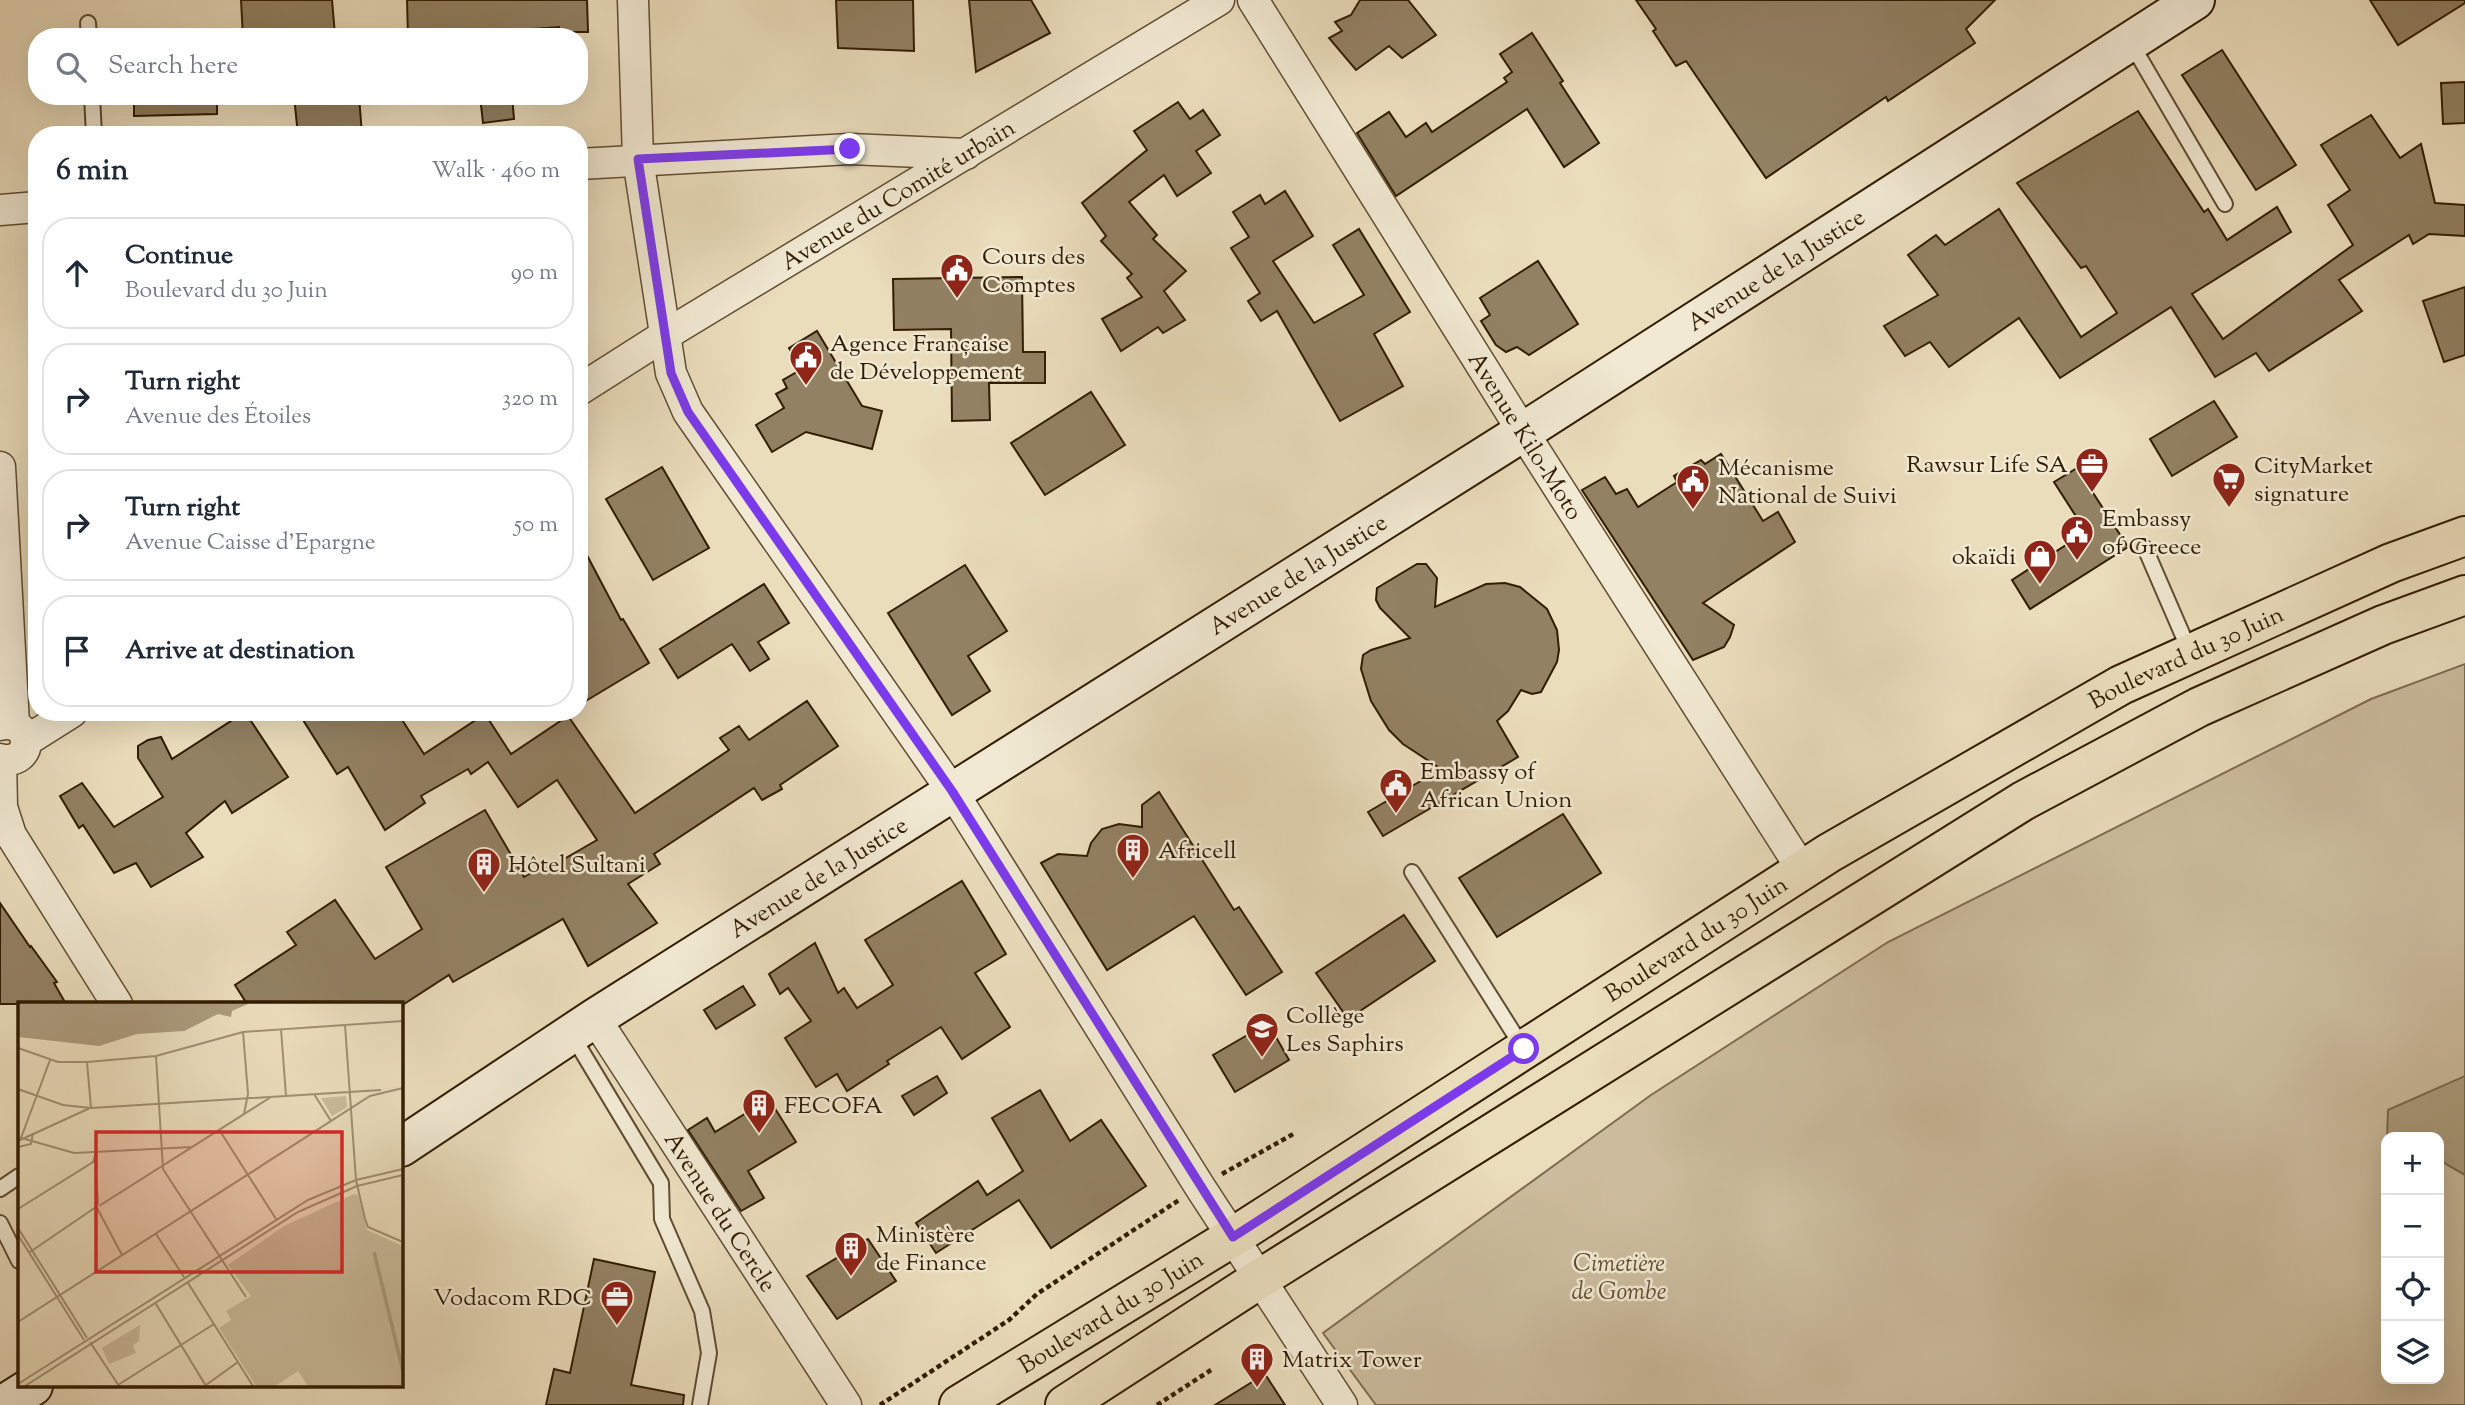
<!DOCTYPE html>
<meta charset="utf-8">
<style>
body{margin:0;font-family:"Sorts Mill Goudy",serif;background:#f2f2f3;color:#1f2937}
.controls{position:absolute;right:21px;bottom:21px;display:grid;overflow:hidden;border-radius:14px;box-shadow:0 7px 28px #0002}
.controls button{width:63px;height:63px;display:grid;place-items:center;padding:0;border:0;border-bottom:2px solid #e0e1e3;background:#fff;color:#1f2937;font:35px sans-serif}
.stop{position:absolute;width:21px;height:21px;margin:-16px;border:5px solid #7c3aed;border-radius:50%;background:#fff}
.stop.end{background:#7c3aed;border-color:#fff;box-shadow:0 2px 7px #0008}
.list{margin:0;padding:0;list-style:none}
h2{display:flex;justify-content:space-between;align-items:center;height:91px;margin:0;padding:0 28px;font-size:30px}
h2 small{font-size:23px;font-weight:400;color:#747a83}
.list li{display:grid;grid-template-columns:46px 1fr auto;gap:21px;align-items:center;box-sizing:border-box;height:112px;margin:0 14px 14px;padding:0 14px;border:2px solid #e0e1e3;border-radius:28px}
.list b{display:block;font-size:26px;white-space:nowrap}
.list p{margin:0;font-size:23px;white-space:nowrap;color:#747a83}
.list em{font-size:23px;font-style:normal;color:#747a83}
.icon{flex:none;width:38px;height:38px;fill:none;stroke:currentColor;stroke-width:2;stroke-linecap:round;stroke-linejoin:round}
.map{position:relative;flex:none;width:2465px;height:1405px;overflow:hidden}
.search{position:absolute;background:#fff;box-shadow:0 7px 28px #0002;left:28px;top:28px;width:560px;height:77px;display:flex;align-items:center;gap:18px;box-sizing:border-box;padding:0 24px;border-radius:28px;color:#747a83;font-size:26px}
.panel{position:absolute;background:#fff;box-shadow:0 7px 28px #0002;left:28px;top:126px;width:560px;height:595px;border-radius:28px}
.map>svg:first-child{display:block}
.green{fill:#cbbc9d;stroke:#7e6c50;stroke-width:2;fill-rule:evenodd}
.water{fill:#ab9c7d;stroke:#7b694c;stroke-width:2}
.building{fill:#928163;stroke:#321d03;stroke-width:2}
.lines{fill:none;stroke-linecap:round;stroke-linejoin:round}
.lane-casing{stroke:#604d31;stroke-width:18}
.street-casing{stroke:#604d31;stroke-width:33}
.secondary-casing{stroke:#321d03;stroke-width:42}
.primary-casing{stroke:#321d03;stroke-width:42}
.path{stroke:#321d03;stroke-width:4.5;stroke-dasharray:5 3.5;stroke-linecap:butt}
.lane{stroke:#f1e9d3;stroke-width:14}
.street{stroke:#f1e9d3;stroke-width:30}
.secondary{stroke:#f1e9d3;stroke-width:38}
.primary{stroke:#eaddbc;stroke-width:38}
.route{stroke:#7c3aed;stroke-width:9}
.labels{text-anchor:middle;stroke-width:5;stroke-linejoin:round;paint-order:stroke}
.street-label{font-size:24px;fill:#321d03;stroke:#f1e9d3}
.poi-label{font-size:24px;fill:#321d03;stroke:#f1e9d3;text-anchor:start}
.park-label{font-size:24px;font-style:italic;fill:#604d31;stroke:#f1e9d3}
.inset-river{fill:none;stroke:#ab9c7d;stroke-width:3.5}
.inset-road{fill:none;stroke:#a09072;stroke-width:2}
.view{fill:#d62828;fill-opacity:0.15;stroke:#d62828;stroke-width:3.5}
.inset-edge{fill:none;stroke:#321d03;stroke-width:3.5}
</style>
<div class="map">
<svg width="2465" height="1405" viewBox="0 0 2465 1405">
<rect width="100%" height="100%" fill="#eaddbc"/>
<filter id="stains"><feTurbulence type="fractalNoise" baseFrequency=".00286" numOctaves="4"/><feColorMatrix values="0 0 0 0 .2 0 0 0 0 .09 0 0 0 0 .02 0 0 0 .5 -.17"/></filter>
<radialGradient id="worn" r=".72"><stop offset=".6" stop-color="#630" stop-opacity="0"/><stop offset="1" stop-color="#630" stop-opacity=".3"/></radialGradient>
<path class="green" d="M2465,664V1405H1376L1323,1333L1651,1095L1888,942L2371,699ZM2386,1137H2439V1379H2386Z"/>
<path class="water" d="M2465,1076V1175L2439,1160V1137H2387L2388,1110Z"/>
<g class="building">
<path d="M241,0H332L335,35L243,37Z"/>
<path d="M407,0H587L588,32H559V27L452,35V37H408Z"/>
<path d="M836,0H913L914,51L838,48Z"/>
<path d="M969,0H1031L1050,33L976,72Z"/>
<path d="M1360,0H1408L1436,35L1402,58L1389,46L1356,70L1329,38L1342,31L1335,22L1351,15Z"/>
<path d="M1636,0H1995L1966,29L1975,43L1888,101L1886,97L1766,178L1686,61L1676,66L1653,31L1656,29Z"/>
<path d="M2370,0H2465V3L2398,45Z"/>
<path d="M1532,33L1563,81L1560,83L1599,143L1564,167L1527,109L1396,196L1357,133L1389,112L1406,137L1426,123L1432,132L1507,82L1504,78L1512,72L1500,54Z"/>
<path d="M2222,50L2296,165L2256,190L2182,75Z"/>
<path d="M2465,82V123L2443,124L2441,83Z"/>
<path d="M134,96H217V114L134,116Z"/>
<path d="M294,96H359L362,135H298Z"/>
<path d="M480,96H512L514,119L483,123Z"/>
<path d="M1178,102L1190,119L1203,110L1220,135L1196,151L1211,173L1177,196L1164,175L1129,202L1157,235L1153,239L1186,271L1164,291L1185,320L1163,333L1158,327L1121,351L1102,319L1142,297L1127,278L1132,274L1101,241L1106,236L1082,203L1147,150L1134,131Z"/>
<path d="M2138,111L2204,212L2208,209L2227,240L2277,207L2291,232L2192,294L2223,339L2353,245L2328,205L2350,190L2321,145L2371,115L2400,158L2421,144L2435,203L2465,205V236L2429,234L2413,244L2409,235L2339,280L2362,311L2269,371L2256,353L2215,377L2171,307L2060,378L2019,318L1949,367L1930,342L1905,356L1884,326L1938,295L1908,255L1936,235L1945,245L1999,209L2081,337L2117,313L2086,266L2081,268L2017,183Z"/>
<path d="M1285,191L1313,236L1273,261L1314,323L1364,295L1333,245L1359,229L1410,312L1374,334L1403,386L1340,421L1277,311L1261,321L1248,301L1260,293L1231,248L1249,237L1233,212L1260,195L1265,204Z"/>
<path d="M1538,261L1578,324L1529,355L1517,347L1506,352L1496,345L1481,321L1490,315L1480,298Z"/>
<path d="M1022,277L1023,352H1045V383H989L990,420L952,421L951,329L894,330L893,279Z"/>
<path d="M2465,287V355L2444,362L2423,301Z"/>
<path d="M817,331L862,406L882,411L872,449L806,432L772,452L756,425L784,408L776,394L787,388L783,380L802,369L789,348Z"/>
<path d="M1091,392L1125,445L1045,495L1011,443Z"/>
<path d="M2214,401L2237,437L2172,476L2150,439Z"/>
<path d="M1721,454L1763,521L1778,512L1795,542L1703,603L1734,625L1730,637L1724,647L1693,660L1582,490L1605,477L1616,494L1627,489L1638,507L1677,482L1674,476L1701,460L1705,464Z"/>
<path d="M662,467L709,548L653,580L606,499Z"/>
<path d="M2077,468L2128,547L2030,609L2012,580L2086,532L2054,482Z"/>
<path d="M579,540L621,620L623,619L649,663L579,705Z"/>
<path d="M1417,564H1426L1437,578L1435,607L1486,584L1505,583L1520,587L1547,609L1557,630L1559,650L1557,662L1541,692L1532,694L1521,690L1508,711L1497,721L1518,757L1383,836L1368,812L1441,769L1403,744L1389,730L1371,701L1361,669L1363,655L1371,650L1410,638L1380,608L1376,600L1377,588Z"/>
<path d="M965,565L1007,631L968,656L990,691L952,715L888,613Z"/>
<path d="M764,584L789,623L758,642L769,659L750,671L732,644L678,678L660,649Z"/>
<path d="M807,701L838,746L780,785L782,789L762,800L754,788L654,854L660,864L628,884L657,923L588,966L563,919L453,982L449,975L404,1004H247L235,985L296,945L287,932L335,900L375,959L422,929L386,867L485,810L524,877L548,863L550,867L597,840L557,780L518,807L488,762L471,774L468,769L421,796L425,803L385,830L348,767L337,774L298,712H397L424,754L485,714L511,754L568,716L635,813L729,750L720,738L739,726L749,740Z"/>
<path d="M245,712L288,777L232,813L225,801L186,833L203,857L151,887L136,863L114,873L83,825L79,828L60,796L82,783L114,827L163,797L138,758V746L148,740L161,737L172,759Z"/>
<path d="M1159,792L1234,910L1239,907L1282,972L1246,995L1194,916L1107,970L1041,863L1058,854L1087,856L1091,843L1102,829L1119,824L1142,827V805Z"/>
<path d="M1563,814L1601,873L1497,937L1459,878Z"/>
<path d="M962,881L1006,954L975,973L1010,1027L962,1059L941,1027L887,1061L889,1064L847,1091L837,1074L816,1087L785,1038L811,1021L788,988L780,994L769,974L815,943L838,993L844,988L857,1008L893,985L865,940Z"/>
<path d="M0,903L30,947L31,946L57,982L54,983L66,1004H0Z"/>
<path d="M1404,915L1435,961L1348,1019L1316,973Z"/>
<path d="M743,986L755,1005L716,1029L704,1010Z"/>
<path d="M1268,1023L1289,1060L1235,1092L1213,1055Z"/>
<path d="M937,1076L947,1093L914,1115L902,1096Z"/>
<path d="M1040,1090L1070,1141L1101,1120L1146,1186L1051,1248L1019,1200L936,1253L916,1223L978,1181L987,1195L1023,1171L992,1118Z"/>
<path d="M769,1099L796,1142L748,1171L764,1198L741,1211L688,1130L707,1118L715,1132Z"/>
<path d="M868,1239L896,1281L837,1319L807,1276Z"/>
<path d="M594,1259L655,1272L631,1385L684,1395L683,1405H546L554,1369L570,1373Z"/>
<path d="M1265,1374L1285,1405H1215Z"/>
</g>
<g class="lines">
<defs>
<g id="lane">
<path d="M88,23L89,37"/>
<path d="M2131,43L2225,204"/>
<path d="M92,96L94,135"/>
<path d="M2145,548L2190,652"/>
<path d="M1412,872L1523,1048"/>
<path d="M572,1035L661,1183L662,1219L702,1311L709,1353L700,1405"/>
<path d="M0,1189L19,1176"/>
<path d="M0,1223L19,1261"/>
</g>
<g id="street">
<path d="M633,0L638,159L671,373L688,412L952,791L1200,1187L1342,1405"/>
<path id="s1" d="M1253,0L1523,432L1803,871"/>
<path d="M579,164L850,149L966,154"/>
<path d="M0,210L37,207"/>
<path id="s2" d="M579,390L667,334L1219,0"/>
<path d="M0,467L14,724"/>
<path d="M0,725C34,717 35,767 0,759"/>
<path d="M26,741L72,712"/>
<path d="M1,760L2,807L11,835L117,1004"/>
<path id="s3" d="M595,1018L846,1405"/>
</g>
<g id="secondary">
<path id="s4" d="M401,1147L595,1018L1523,432L2195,0"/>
<path d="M3,1405L33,1386"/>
</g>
<g id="primary">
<path id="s5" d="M959,1405L1233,1237L1829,853L2121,685L2391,563L2465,536"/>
<path d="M1065,1405L1261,1278L2023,801L2199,707L2383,625L2465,595"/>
</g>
</defs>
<use href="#lane" class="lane-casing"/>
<use href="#street" class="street-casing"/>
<use href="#secondary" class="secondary-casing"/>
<use href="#primary" class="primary-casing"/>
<g class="path">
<path d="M1222,1174L1295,1133"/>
<path d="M880,1405L1009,1320L1037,1294L1179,1200"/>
<path d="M1157,1405L1211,1370"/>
</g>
<use href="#lane" class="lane"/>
<use href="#street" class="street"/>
<use href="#secondary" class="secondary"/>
<use href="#primary" class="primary"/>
</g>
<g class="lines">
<path class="route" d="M850,149L638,159L671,373L688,412L952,791L1233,1237L1524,1049"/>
</g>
<defs>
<symbol id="civic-pin" viewBox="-11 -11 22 30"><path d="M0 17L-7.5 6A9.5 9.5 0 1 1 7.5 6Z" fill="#8f2418" stroke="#f1e9d3"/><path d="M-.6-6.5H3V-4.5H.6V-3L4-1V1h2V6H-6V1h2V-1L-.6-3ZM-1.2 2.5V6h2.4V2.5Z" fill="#fff"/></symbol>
<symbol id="office-pin" viewBox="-11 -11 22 30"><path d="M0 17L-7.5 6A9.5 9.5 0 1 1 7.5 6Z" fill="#8f2418" stroke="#f1e9d3"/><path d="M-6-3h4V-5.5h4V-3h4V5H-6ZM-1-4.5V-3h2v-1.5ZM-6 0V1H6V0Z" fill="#fff"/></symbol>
<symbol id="supermarket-pin" viewBox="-11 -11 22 30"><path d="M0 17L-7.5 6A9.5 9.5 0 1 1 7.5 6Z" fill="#8f2418" stroke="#f1e9d3"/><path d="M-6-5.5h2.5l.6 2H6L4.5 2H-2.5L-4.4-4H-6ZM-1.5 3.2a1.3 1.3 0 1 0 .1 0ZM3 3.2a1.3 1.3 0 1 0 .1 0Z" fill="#fff"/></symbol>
<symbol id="shop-pin" viewBox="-11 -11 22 30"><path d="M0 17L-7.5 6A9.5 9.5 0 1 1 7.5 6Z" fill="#8f2418" stroke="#f1e9d3"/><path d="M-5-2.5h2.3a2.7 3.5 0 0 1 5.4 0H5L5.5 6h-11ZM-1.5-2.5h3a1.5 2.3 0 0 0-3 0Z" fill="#fff"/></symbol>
<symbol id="building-pin" viewBox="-11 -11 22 30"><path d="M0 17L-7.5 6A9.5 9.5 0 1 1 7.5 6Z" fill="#8f2418" stroke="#f1e9d3"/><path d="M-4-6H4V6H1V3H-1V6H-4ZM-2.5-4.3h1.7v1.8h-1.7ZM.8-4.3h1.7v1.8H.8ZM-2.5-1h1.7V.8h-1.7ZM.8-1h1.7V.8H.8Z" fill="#fff"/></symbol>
<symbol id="school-pin" viewBox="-11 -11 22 30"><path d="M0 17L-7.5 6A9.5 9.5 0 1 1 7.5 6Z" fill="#8f2418" stroke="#f1e9d3"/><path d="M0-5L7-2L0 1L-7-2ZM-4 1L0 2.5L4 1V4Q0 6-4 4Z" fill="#fff"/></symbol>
</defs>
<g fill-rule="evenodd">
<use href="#civic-pin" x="938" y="251" width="38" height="52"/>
<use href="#civic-pin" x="787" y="338" width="38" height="52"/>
<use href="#office-pin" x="2073" y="445" width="38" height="52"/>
<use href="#supermarket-pin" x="2210" y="460" width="38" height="52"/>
<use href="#civic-pin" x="1674" y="462" width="38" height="52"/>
<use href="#civic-pin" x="2058" y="513" width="38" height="52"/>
<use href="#shop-pin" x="2021" y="537" width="38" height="52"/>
<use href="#civic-pin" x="1377" y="766" width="38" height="52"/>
<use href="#building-pin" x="1114" y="831" width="38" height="52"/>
<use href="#building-pin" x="465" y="845" width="38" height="52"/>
<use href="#school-pin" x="1243" y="1010" width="38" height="52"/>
<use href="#building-pin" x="740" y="1086" width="38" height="52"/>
<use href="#building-pin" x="832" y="1229" width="38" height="52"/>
<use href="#office-pin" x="598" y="1278" width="38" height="52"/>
<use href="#building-pin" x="1238" y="1340" width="38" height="52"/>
</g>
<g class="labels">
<g class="street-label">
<text dy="8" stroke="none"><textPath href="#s2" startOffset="374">Avenue du Comité urbain</textPath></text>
<text dy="8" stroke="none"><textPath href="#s4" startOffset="1631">Avenue de la Justice</textPath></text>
<text dy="8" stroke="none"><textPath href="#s1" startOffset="514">Avenue Kilo-Moto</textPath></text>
<text dy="8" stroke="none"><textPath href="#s4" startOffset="1064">Avenue de la Justice</textPath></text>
<text dy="8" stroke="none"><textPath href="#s5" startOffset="1438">Boulevard du 30 Juin</textPath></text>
<text dy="8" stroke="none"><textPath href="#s4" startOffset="497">Avenue de la Justice</textPath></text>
<text dy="8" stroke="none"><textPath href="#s5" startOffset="872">Boulevard du 30 Juin</textPath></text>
<text dy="8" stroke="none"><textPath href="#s3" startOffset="231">Avenue du Cercle</textPath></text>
<text dy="8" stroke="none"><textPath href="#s5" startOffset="178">Boulevard du 30 Juin</textPath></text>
</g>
<g class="poi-label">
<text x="982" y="264">Cours des<tspan x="982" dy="28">Comptes</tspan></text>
<text x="830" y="351">Agence Française<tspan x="830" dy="28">de Développement</tspan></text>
<text x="2068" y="472" text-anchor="end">Rawsur Life SA</text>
<text x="2254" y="473">CityMarket<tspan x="2254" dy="28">signature</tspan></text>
<text x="1718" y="475">Mécanisme<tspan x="1718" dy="28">National de Suivi</tspan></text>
<text x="2102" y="526">Embassy<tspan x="2102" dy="28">of Greece</tspan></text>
<text x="2016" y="564" text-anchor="end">okaïdi</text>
<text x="1420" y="779">Embassy of<tspan x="1420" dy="28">African Union</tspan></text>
<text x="1158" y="858">Africell</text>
<text x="508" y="872">Hôtel Sultani</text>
<text x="1286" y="1023">Collège<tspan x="1286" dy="28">Les Saphirs</tspan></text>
<text x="784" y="1113">FECOFA</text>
<text x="876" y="1242">Ministère<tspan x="876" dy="28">de Finance</tspan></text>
<text x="592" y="1305" text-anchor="end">Vodacom RDC</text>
<text x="1282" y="1367">Matrix Tower</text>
</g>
<g class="park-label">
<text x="1619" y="1271">Cimetière<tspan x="1619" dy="28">de Gombe</tspan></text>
</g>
</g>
<g transform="translate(18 1002)">
<rect width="385" height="385" fill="#eaddbc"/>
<path d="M328,94L329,105L314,114L303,96ZM336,192L340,193L349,228L385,244V384H290L280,369L257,384H238L201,326L213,318L208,309L233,294L210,263L266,224ZM122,323L121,339L115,343L118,351L91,362L84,346Z" fill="#cbbc9d"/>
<path d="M0,1H232L214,9L213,15L200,12L166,29L119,32L81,44L0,35Z" fill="#ab9c7d"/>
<path class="inset-river" d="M356,250L385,369"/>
<path class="inset-road" d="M327,23L338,178L347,217L350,225L385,240M263,27L268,94M225,30L230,92L226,112M0,46L40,60H69L138,54L225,30L385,19M138,54L145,167L228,295M69,60L73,106M0,87L45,103L73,106L363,88M296,92L313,119M202,129L258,217M0,135L56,151L174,145M3,136L32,58M0,139L72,106M0,145L13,142L15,131M77,158L80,202M81,204L253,95M79,206L104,253M0,207L75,160L78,151M0,226L69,336M138,232L166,275M0,233L66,338M12,250L78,205M170,281L235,384M138,302L188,384M0,320L352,94L385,86M72,340L101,384M0,382L290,198L338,178L385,167M100,383L196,322M188,383L220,360M7,384L280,210L339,184L385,173"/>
<path class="view" d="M78,130H324V270H78Z"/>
<rect width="385" height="385" class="inset-edge"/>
</g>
<rect width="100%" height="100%" filter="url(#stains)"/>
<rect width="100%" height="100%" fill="url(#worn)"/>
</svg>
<div class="controls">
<button>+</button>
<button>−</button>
<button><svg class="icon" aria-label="locate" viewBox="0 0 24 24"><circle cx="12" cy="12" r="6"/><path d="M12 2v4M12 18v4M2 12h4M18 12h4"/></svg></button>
<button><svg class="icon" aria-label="layers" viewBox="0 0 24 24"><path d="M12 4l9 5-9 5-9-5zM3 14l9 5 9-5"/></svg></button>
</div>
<div class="stop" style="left:1524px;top:1049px"></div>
<div class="stop end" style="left:850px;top:149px"></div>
<div class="search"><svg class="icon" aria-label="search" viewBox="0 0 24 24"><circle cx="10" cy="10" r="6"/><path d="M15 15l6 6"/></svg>Search here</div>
<section class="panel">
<h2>6 min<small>Walk · 460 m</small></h2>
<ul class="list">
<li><svg class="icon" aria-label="ahead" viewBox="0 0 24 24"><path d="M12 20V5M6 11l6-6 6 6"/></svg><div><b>Continue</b><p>Boulevard du 30 Juin</p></div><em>90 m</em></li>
<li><svg class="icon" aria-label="right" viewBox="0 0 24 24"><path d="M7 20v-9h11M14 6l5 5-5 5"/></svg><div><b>Turn right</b><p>Avenue des Étoiles</p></div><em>320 m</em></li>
<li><svg class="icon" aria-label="right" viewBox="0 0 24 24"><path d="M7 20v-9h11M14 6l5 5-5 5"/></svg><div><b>Turn right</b><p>Avenue Caisse d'Epargne</p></div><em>50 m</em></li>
<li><svg class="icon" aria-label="arrive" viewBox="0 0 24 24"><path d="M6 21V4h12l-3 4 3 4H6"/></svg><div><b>Arrive at destination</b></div></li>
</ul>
</section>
</div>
